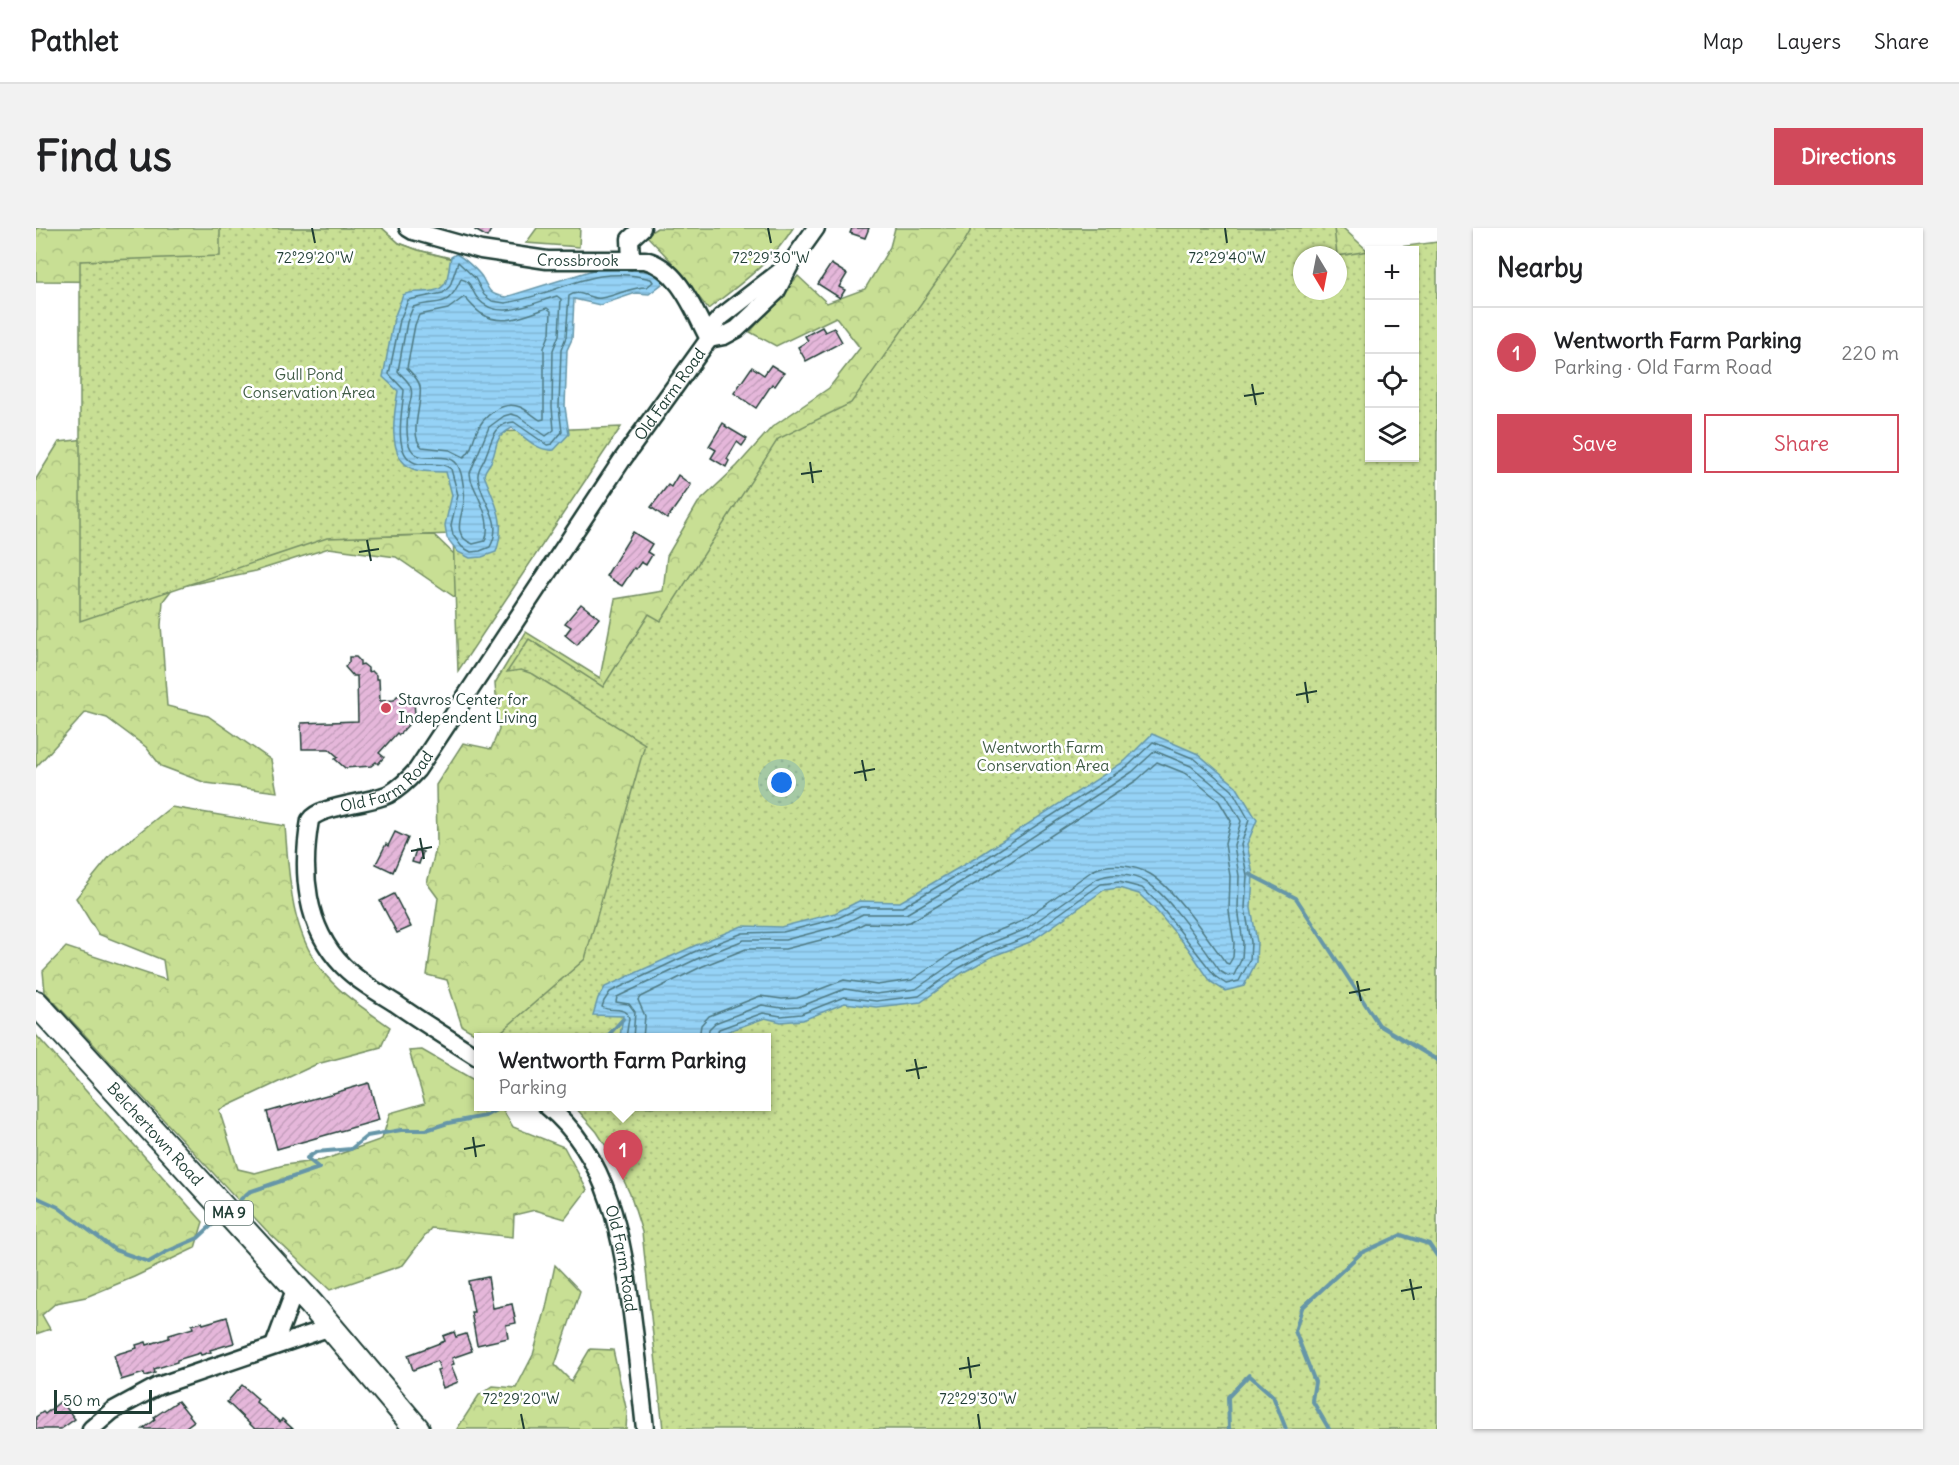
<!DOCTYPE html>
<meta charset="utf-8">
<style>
body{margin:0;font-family:Delius,sans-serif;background:#f2f2f2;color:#202124}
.controls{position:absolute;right:18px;top:18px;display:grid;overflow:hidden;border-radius:0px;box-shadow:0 2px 4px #0004}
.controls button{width:54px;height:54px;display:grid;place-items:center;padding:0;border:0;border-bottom:2px solid #e0e0e0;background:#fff;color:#202124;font:30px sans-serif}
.compass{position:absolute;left:1257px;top:18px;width:54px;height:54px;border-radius:50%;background:#fff;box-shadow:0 2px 4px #0004;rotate:170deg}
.scale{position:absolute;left:18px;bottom:15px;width:98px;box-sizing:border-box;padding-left:6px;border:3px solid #1f3d34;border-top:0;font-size:16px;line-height:21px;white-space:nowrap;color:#1f3d34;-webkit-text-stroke:4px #fff;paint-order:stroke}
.you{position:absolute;left:746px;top:555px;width:21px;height:21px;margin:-15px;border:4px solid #fff;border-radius:50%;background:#1a73e8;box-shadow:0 0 0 9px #1a73e833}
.badge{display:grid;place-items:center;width:39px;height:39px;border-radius:50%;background:#d1495b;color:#fff;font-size:20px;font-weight:700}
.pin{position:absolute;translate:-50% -50px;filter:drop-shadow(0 2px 3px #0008)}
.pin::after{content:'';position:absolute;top:32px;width:21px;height:18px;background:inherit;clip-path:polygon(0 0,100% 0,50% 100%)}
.popup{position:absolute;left:438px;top:805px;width:297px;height:78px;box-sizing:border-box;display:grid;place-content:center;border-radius:0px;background:#fff;filter:drop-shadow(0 2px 4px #0005);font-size:20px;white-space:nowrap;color:#757577}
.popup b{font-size:22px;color:#202124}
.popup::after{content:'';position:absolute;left:50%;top:100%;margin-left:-12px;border:12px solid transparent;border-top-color:#fff}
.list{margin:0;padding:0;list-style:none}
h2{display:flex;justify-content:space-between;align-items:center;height:78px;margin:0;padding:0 24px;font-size:26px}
h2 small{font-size:20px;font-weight:400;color:#757577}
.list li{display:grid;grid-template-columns:39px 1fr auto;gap:18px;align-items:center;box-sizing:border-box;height:90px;padding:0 24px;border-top:2px solid #e0e0e0}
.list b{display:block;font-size:22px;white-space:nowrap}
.list p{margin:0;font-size:20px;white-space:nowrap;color:#757577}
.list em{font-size:20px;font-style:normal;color:#757577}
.actions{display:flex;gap:12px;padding:18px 24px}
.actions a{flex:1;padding:14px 0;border:2px solid #d1495b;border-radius:0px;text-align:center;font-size:21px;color:#d1495b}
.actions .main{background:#d1495b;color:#fff}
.icon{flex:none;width:33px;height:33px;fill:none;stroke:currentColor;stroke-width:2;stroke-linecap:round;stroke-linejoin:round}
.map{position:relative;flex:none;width:1401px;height:1201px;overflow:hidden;border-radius:0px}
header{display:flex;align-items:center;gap:36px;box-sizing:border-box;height:84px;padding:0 30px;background:#fff;border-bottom:2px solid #e0e0e0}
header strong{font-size:28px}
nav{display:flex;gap:33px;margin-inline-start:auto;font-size:21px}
.intro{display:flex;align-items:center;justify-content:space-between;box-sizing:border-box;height:144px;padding:0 36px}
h1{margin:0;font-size:42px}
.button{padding:15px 27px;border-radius:0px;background:#d1495b;color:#fff;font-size:21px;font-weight:700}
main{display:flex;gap:36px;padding:0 36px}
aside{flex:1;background:#fff;border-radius:0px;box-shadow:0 2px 4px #0004}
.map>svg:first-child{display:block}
.forest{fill:url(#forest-crowns);stroke:#748e64;stroke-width:1.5;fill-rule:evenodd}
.park{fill:url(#park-dots);stroke:#748e64;stroke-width:1.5}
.water{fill:url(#water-rules);stroke:#6696a8;stroke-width:1.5}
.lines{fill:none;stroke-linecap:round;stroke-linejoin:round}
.shore{stroke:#4e7982;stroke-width:1.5}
.stream{stroke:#6696a8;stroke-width:4}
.building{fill:url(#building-hatch);stroke:#1f3d34;stroke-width:1.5}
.minor-casing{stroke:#1f3d34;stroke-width:21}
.highway-casing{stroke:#1f3d34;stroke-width:28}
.minor{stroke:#fff;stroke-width:16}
.highway{stroke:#fff;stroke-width:24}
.ticks{fill:none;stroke:#1f3d34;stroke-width:2}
.poi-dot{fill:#d1495b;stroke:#fff;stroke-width:2}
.labels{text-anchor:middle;stroke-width:5;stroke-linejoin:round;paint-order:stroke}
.shield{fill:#fff;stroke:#627771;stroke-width:1.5}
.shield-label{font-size:15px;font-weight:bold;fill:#1f3d34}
.street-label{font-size:16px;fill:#1f3d34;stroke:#fff}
.park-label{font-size:16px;fill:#415d47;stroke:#fff}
.poi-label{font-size:16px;fill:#1f3d34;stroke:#fff;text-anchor:start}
.ticks-label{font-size:15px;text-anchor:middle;fill:#1f3d34;stroke:#fff;stroke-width:5;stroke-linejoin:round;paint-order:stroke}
</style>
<header>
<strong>Pathlet</strong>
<nav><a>Map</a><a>Layers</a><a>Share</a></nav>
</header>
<div class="intro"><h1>Find us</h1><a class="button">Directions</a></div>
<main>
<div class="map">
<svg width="1401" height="1201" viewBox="0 0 1401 1201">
<defs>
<pattern id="forest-crowns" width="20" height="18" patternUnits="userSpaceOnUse" patternTransform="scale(1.5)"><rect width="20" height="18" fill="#c8df94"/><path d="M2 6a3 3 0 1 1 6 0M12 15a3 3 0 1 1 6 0" fill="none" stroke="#abc080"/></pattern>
<pattern id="park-dots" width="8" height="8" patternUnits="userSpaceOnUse" patternTransform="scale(1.5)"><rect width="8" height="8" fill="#c8df94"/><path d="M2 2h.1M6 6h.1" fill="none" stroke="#abc080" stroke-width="1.8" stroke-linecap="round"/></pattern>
<pattern id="water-rules" width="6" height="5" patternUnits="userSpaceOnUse" patternTransform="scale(1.5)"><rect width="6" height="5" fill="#95d2f6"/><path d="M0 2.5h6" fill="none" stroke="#80b5d4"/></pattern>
<pattern id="building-hatch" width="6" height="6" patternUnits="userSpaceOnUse" patternTransform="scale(1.5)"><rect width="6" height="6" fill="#e5b7da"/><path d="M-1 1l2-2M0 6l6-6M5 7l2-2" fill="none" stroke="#c49ebc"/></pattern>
</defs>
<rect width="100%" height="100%" fill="#fff"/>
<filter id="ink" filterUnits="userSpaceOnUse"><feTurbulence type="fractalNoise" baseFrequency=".0167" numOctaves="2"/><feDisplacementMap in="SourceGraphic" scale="12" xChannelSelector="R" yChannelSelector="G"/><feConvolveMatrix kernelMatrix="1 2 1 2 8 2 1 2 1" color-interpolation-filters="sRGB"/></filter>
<g filter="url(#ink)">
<g class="forest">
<path d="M0,0H346L363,15L382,22L415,30L409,56L0,53Z"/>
<path d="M501,0H544L543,19L490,15Z"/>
<path d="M621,0H757C736,34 703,57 672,81L634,32L610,7Z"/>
<path d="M859,0H1307L1333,24V83L523,809H445L426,798L411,752L391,747L402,670L391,655L401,617L400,557L427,515L455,521L463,502L459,455L490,404L564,450L579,371L627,363L631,328L662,275L701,238L736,199L793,160L824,120L800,89L740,118L714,104L762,48L791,75L829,61L854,19ZM1266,27H1302V63H1266Z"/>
<path d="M103,205L322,309L398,307L418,326L420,370L360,329L293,320L220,343L137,360L127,373L125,397L131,478L172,488L235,532L241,564L170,555L125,538L110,519L71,490L50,484L0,539V251L23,214Z"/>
<path d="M135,579L249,598C253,647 254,699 284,740C302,765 329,781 354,799L345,819L281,836L183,882L202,941L219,945L248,937L287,932L346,911L354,885L389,875L373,823L386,822L443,855V878L465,879L477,899L528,919L551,962L529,991L499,982L478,987L477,1009L395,1000L367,1037L294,1062L230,1002L9,764L7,743L30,719L130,752L127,732L62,706L40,670L74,628Z"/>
<path d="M0,807L167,994L159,1020L98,1049L50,1069L20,1075L6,1087L14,1101L0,1106Z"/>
<path d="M519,1037L544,1063L519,1137L535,1153L554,1121L577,1122L591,1184L590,1201H421L443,1167L457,1158L480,1160L497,1127L510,1080Z"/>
</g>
<g class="park">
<path d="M184,0H346L363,15L382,22L424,33L430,205L585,199L422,443L417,306L291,310L44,393V33L184,28Z"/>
<path d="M936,0H1298L1301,27H1266V63H1302V28L1333,23L1334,230H1378V22H1341L1401,14V1201H627L606,1004L594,966L577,929L561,904L539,879L731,878V810H458L549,731L609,516L497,446L485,442L471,444L493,411L567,459L613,386L625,393L742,211L815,175L927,16Z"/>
</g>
<g class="water">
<path d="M420,26C427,29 442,43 446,49C454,63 452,66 470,69L557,42L587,41L607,43L622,46L627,50L626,56L613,66L600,65L564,77L538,71L536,111L531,122L529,179L533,206L518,222C502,224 489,209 476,200C456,211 463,217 455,234C452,239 449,241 448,247C459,276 471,292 460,324L446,329L434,330L422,324L411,310L409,297L416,267L410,244C401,243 386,245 377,241C350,230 358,185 362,163L347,149L358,90L367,67C378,61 399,68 408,57C413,51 413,37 415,29Z"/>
<path d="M1116,506L1162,526L1200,558L1221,592L1211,616L1217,647L1215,680L1221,714L1220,734L1208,758L1189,763L1175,754L1152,720L1118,680L1103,666L1083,660L1068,662L994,714L957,728L926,745L885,774L840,779L809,775L767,792L745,794L729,790L676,809H584L587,788L557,787L562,770L569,759L658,718L706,698L745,699L799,685L823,673L864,674L943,628L1089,533Z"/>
</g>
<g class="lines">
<g class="shore">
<path d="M422,34L439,50L448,67L456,73L469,75C523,67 556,35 615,51L617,54L611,59C593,59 581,68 565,70C554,72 543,60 533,68L530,109L525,122L523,179L526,204L516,216L511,217L478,194C458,195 456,213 450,227C448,235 441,240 442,249C445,275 469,291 454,319L444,323L435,324L426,319L417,307L415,297L422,267L415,241C407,234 393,237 383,236C354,230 367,181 368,162L353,146L364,92L372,72L407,65L414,58Z"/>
<path d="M425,51C436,53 435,63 442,71C462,94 497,75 521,68L525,71L523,107L517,122L516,179L518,202L510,208L482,188L475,186L468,188L453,199L434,245L435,252C442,270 457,293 449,313L437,316C410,305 432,282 428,263C427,255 426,243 421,236C410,222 384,237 375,221C369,211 371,190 373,179C374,173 377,167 375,161C374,153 366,149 362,143L371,94L377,79C404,70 411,83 425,51Z"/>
<path d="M428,69C434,74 438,81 446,86C466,99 491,87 511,80L515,83L514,105L508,120V191L504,192C498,188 491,182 484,179C466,172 446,189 440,205C436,214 436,223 428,229L414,222L386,219C372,207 387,175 384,159C383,151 376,146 371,140L379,97L383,87L412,81Z"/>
<path d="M590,810L593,790L591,785C584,779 573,784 566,779L568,773L574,764L660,723L707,705L747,704L800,691L825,679H866L946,633L1092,538L1117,514L1159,531L1196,562L1213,592L1205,617L1211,647L1209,680L1215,714L1214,732L1203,753L1190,756L1180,749L1122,675L1106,660L1083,654L1065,656L991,709L955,723L923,740L883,768L840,773L808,769L765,786L745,788L727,785L683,801L679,810"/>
<path d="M597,810L599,784L593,776L580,774L581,769L663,730L708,712H749L803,698L827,686H870L950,639L1096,544L1119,523L1155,538L1190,567L1205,593L1198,617L1203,648L1202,680L1207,715L1206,730L1198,747L1192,748L1184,743C1168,721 1133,667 1110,654C1096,646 1075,644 1061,651L988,702L952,716L920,733L880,761L840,766L809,761L763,779L746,780L726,777L679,795L673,801L672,810"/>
<path d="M607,810L609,788L602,772L604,769L667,738L710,721H749L805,707L829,695L864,696L874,694L954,647L1101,552L1121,534L1151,546L1183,573L1195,593L1189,616L1194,648L1193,683L1198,715L1197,729L1193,736L1190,735C1173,712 1137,659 1114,646C1098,637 1073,634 1056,643L984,694L946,709L914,726L876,752L841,757L808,752L761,770L746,771L724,768L673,788L665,797L663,810"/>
</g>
<g class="stream">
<path d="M1213,646L1260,670L1343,797L1401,832"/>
<path d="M570,810L587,791"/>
<path d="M0,969L22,979L79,1022L113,1034L130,1024L162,1010L177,996"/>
<path d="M205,971L213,964L283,940L271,930L280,924L315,921L331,908L365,902H390L412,895L449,888L467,878"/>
<path d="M1193,1201L1192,1169L1213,1147L1237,1168L1250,1201"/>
<path d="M1293,1201L1276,1172L1279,1154L1259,1103L1266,1080L1325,1025L1365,1007L1393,1016L1401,1028"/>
</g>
</g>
<g class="building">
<path d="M441,0H456L451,9L439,2Z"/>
<path d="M816,0H833L829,10L814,5Z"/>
<path d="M795,36L811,46L803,59L809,62L804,70L782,56Z"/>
<path d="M786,99L789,104L798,100L806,114L770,133L762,119L772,113L769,108Z"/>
<path d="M735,137L748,145L739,158L736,156L720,180L698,165L716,139L728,147Z"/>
<path d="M687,195L690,197L689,198L711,211L706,218L701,214L691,231L693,233L690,239L675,230L680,222L673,218Z"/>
<path d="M642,247L655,257L631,291L615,279L632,257L635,259Z"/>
<path d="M597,304L616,316L611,324L616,327L610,337L605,334L600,341L598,340L586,358L570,348Z"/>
<path d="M545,376L563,390L541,417L529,407L535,399L529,395Z"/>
<path d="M313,429H320L324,433V437L327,436L332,440V444L336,443L340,447V451H343L344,473L358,472L361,468L371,467L378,473L379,487L370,495L372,497L363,507L361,505L343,525L348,529L342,536L340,534L335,538L309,540L299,531L302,529L293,521H266L265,495L322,493L321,448H317L309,439L313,434Z"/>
<path d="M359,604L372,610L357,644L340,636L350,616L352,618Z"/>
<path d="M380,622L387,624L383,636L376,634Z"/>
<path d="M358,666L375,699L361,705L344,673Z"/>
<path d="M333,855L343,892L241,921L231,884Z"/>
<path d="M452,1049L457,1080L476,1076L480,1095L470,1097L472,1110L441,1117L435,1084H438L432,1053Z"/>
<path d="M191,1089L198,1115L174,1122L175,1124L165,1127L164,1125L141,1132V1134L118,1141L119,1145L109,1148L108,1145L85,1152L78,1127L101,1120L100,1117L110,1114L111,1117L133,1110V1107L157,1100L156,1097L166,1094L167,1096Z"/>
<path d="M418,1104L420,1109L430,1106L436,1123L416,1130L418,1136L415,1137L422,1154L407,1160L401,1142L404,1141L401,1133L377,1142L372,1127L409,1113L407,1108Z"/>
<path d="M206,1157L222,1171L220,1174L244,1194L246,1191L257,1201H219L191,1174Z"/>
<path d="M25,1173L39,1191L25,1201H0V1189L7,1184L9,1186Z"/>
<path d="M142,1173L158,1193L147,1201H107L119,1192L118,1189Z"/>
</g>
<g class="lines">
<defs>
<g id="minor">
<path id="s1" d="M372,0L377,3L445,22L511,32H609C643,40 658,83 673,111"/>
<path d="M595,32L594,11L606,0"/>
<path d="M673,111L688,108L701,101L740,64L755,35L780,0"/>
<path id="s2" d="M443,830C415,812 386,794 359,775C341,764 322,753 307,738C269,699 265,643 274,592C282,578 335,575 353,566C364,560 373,551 381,542L586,232L673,111L679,96L685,89L755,35"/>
<path id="s3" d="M511,878C574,929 586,1011 596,1086C601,1125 605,1163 609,1201"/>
<path d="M238,1118L260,1059"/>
<path d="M55,1201L76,1183L122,1158L295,1099"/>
</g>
<g id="highway">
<path id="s4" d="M0,775L276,1077L381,1201"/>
</g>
</defs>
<use href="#minor" class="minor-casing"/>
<use href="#highway" class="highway-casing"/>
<use href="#minor" class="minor"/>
<use href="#highway" class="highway"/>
</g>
</g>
<path class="ticks" d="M276,0L279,15M732,0L735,15M1189,0L1191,15M1216,156L1220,177M1208,168L1228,165M774,234L777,255M765,246L786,243M331,312L335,333M323,324L343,321M1269,454L1272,475M1260,467L1281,463M826,532L830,553M818,545L839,541M384,610L388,631M375,623L396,619M1321,753L1325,773M1313,765L1334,761M879,831L883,851M870,843L891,839M437,909L440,929M428,921L449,917M1374,1051L1378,1072M1365,1063L1386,1059M932,1129L935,1150M923,1141L944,1137M485,1186L488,1201M942,1186L944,1201"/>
<circle class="poi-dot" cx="350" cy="480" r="6"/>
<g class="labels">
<rect class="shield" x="169" y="973" width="48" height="24" rx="4.5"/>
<g class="shield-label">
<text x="193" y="990">MA 9</text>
</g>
<g class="street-label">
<text dy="6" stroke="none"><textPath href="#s1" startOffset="174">Crossbrook</textPath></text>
<text dy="6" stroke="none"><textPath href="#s2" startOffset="894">Old Farm Road</textPath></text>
<text dy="6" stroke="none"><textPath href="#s2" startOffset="408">Old Farm Road</textPath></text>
<text dy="6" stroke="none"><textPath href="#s4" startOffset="177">Belchertown Road</textPath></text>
<text dy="6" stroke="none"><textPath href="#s3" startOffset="174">Old Farm Road</textPath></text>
</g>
<g class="park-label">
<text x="273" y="152">Gull Pond<tspan x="273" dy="18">Conservation Area</tspan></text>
<text x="1007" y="525">Wentworth Farm<tspan x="1007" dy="18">Conservation Area</tspan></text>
</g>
<g class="poi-label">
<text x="362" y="477">Stavros Center for<tspan x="362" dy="18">Independent Living</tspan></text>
</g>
</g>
<g class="ticks-label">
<text x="279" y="35">72°29'20"W</text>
<text x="735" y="35">72°29'30"W</text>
<text x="1191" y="35">72°29'40"W</text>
<text x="485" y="1176">72°29'20"W</text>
<text x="942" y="1176">72°29'30"W</text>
</g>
</svg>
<div class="controls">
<button>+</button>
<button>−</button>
<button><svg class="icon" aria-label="locate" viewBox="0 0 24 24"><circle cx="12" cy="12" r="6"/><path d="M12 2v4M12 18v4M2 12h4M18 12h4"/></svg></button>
<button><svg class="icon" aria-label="layers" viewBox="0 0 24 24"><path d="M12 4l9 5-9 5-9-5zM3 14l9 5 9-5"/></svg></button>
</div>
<svg class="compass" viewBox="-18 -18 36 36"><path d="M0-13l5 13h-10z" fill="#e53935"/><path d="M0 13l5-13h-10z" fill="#757577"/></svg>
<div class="scale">50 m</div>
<div class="you"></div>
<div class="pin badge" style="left:587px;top:952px">1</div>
<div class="popup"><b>Wentworth Farm Parking</b>Parking</div>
</div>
<aside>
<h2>Nearby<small></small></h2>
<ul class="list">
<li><span class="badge">1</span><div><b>Wentworth Farm Parking</b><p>Parking · Old Farm Road</p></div><em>220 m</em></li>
</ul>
<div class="actions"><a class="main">Save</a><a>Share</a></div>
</aside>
</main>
